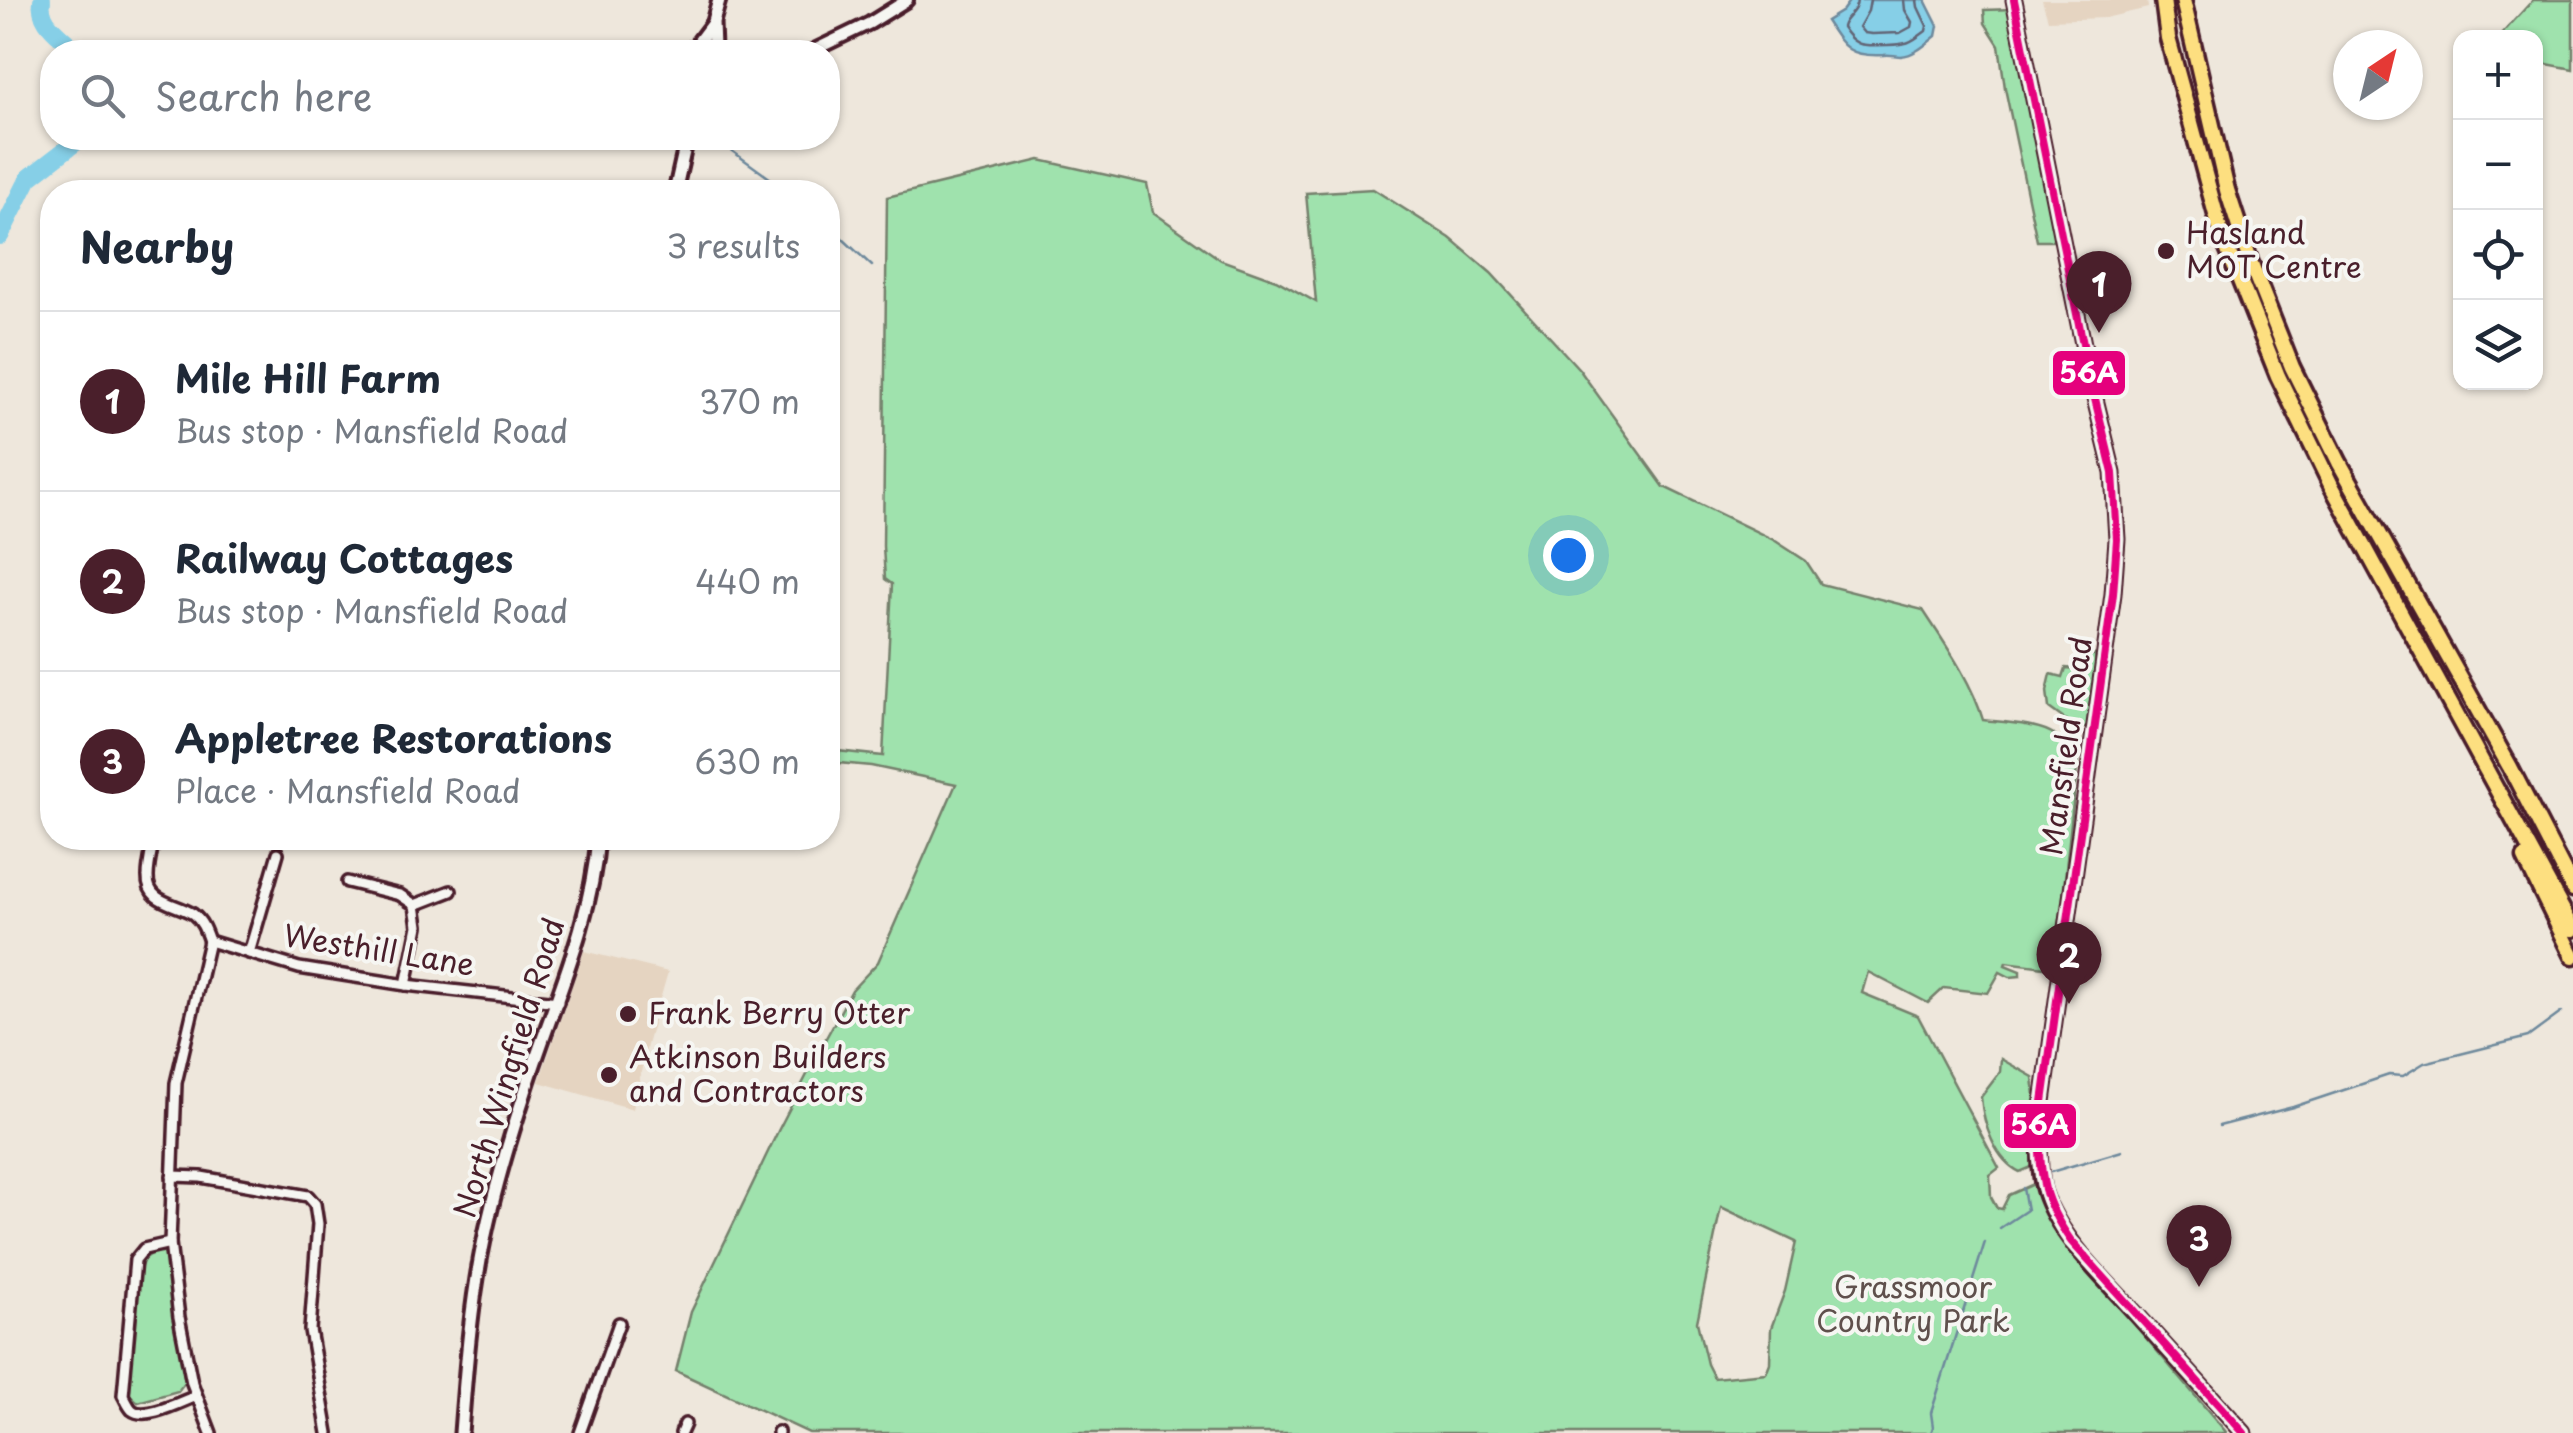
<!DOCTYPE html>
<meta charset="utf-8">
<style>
body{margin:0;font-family:"Playpen Sans",sans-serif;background:#f6f6f7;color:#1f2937}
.controls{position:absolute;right:30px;top:30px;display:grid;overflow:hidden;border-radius:20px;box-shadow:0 2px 8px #0004}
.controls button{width:90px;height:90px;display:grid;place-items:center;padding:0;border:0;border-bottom:2px solid #e0e1e3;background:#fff;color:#1f2937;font:50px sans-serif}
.compass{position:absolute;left:2333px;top:30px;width:90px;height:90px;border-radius:50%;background:#fff;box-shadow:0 2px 8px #0004;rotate:35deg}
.you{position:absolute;left:1568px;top:555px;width:35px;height:35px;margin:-25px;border:8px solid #fff;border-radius:50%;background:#1a73e8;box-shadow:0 0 0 15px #1a73e833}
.badge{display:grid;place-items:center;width:65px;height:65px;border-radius:50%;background:#4a1f2b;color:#fff;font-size:32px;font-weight:700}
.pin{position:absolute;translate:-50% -82px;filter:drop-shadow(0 2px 5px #0008)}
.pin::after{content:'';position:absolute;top:52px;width:35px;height:30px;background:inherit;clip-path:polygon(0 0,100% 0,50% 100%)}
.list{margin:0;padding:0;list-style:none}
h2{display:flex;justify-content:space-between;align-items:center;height:130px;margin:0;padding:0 40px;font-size:42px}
h2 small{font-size:32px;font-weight:400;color:#747a83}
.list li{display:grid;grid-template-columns:65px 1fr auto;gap:30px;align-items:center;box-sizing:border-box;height:180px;padding:0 40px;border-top:2px solid #e0e1e3}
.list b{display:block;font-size:38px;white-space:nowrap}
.list p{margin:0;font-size:32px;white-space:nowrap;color:#747a83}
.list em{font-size:32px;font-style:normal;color:#747a83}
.icon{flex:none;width:55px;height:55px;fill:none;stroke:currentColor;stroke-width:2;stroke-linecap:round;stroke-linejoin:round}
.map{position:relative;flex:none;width:2573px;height:1433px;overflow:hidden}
.search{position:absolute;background:#fff;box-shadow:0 2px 8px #0004;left:40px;top:40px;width:800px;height:110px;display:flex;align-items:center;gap:25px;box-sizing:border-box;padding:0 35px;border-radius:40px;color:#747a83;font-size:38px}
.panel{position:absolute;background:#fff;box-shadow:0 2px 8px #0004;left:40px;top:180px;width:800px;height:670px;border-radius:40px}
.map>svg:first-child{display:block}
.built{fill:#e5d4c1}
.green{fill:#9fe2ad;stroke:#74806c;stroke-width:2.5;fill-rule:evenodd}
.water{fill:#86cfe7;stroke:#6e899c;stroke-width:2.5}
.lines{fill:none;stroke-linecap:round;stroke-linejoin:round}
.shore{stroke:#626576;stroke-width:2.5}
.stream{stroke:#6e899c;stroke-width:2.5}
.river{stroke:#86cfe7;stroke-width:18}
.minor-casing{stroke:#4a1f2b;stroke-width:16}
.tertiary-casing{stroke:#4a1f2b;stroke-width:18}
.secondary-casing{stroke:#4a1f2b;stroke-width:19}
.trunk-casing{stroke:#4a1f2b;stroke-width:21}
.minor{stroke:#f6f6f2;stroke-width:9}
.tertiary{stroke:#f6f6f2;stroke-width:10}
.secondary{stroke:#f6f6f2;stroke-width:11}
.trunk{stroke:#fddf80;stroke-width:14}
.bus-1-casing{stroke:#f6f6f2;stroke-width:15}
.bus-1{stroke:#e5007d;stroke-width:8}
.poi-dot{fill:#4a1f2b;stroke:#f6f6f2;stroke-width:4}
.labels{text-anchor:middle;stroke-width:8;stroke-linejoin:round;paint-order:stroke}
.poi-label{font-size:30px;fill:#4a1f2b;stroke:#f6f6f2;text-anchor:start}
.street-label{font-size:30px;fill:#4a1f2b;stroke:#f6f6f2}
.park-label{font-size:30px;fill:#5f504c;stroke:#f6f6f2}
.line-badge{stroke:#f6f6f2;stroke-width:4}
.badge-label{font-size:28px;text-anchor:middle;font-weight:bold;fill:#fff}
</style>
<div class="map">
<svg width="2573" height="1433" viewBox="0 0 2573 1433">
<rect width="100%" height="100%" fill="#eee7dc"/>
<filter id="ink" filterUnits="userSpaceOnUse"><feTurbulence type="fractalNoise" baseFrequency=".01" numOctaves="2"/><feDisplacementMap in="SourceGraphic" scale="20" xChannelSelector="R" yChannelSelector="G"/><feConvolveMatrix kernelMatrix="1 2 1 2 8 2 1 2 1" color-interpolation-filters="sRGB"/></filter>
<g filter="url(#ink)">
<g class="built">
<path d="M2042,0H2147L2148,8L2105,18L2048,20Z"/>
<path d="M584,951L668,972L647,1045L633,1109L539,1082Z"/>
</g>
<g class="green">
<path d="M2533,0H2573V69L2536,62V38L2499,37Z"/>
<path d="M2013,9L2056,241H2037L2005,88L1999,45L1985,23L1984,10Z"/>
<path d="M1040,160L1147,184L1153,212L1221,260L1276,280L1316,302L1306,193L1373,189L1450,238L1491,273L1579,369L1664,487L1774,540L1806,561L1821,584L1923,610C1945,644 1971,680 1983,720C2000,722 2044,724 2056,736C2067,746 2058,750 2078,758L2060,924L2053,968L2006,962L2005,965L2020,971V976L2010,977L2000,972L1988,993L1944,988L1928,1003L1868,972L1862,993L1918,1016L1999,1168L1990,1175L1991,1197L1997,1208L2002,1209L2009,1195L2036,1183L2052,1224L2094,1277L2226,1432L2225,1433H809L676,1371L691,1312L779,1129L826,1038L852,990L878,962L956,784L871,766L828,762V750L883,756L892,584L885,579L883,546L887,197ZM1721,1207L1796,1242L1785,1291L1771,1328L1770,1363L1766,1373L1714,1378L1707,1364L1697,1322Z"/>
<path d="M2083,654L2095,655L2096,677L2088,729L2068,722L2049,708L2047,691L2051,674L2063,677L2066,668L2077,669Z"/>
<path d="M2001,1059L2033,1077L2035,1095L2031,1123L2024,1128L2022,1141L2032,1150L2034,1166L2020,1172C1995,1160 1983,1124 1981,1097L2000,1072Z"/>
<path d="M157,1250L164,1253L168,1261L185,1382L178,1391L138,1402L129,1394L128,1385L140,1269L144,1259Z"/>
</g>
<path class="water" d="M1850,0H1925L1938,26L1936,36C1926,44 1915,55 1901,56C1895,56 1890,54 1884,55C1850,57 1844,49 1826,21L1842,11Z"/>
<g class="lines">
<g class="shore">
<path d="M1857,0C1857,13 1844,17 1842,27C1856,49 1864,45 1887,45C1907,44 1909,44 1926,31L1927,26L1918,7L1917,0"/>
<path d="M1870,0L1868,11L1859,27L1864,33L1872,34L1900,33L1911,27L1912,22L1905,10L1904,0"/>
</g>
<g class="stream">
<path d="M714,138L789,192"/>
<path d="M828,225L872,266"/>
<path d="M2219,1126L2293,1107L2389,1075L2403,1076L2424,1063L2528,1037L2562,1012"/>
<path d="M2051,1172L2122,1151"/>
<path d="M2000,1228L2027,1210L2023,1188"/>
<path d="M1973,1280L1985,1242"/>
<path d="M1931,1433L1933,1427L1931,1413L1970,1290"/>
</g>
<g class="river">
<path d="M42,0C38,25 63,35 76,52"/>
<path d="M0,236L29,178L81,138"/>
</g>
<defs>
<g id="minor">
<path d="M154,838C152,850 148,864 148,877C147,903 176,903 193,914C202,921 205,930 209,941"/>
<path d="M347,882L400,895L415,905L418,926L406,985"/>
<path d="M415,905L451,891"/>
<path d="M209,941L176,1083L170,1243L179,1317L192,1383L211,1433"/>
<path d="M209,941L299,968L406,985L558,1002"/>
<path d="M249,953L278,853"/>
<path d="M172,1176L201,1177L308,1196L315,1204L318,1224L310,1330L328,1433"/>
<path d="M170,1243L144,1249L135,1260L123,1395C126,1400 128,1406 132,1410C145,1421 182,1401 196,1396"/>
<path d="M580,1433L619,1323"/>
<path d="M681,1433L685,1424"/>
<path d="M778,1433V1432"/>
</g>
<path id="tertiary" d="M810,52L870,23L907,0"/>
<g id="secondary">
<path d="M2014,0L2089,374L2113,473L2117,539L2113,594L2039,1131C2040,1151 2038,1173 2044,1192C2058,1236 2105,1280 2136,1314C2172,1354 2208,1393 2244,1433"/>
<path d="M714,49L713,22L719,0"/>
<path d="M691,52L712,24"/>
<path d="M675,192L687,138"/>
<path d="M461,1433C466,1367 471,1300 485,1235C495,1188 509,1141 524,1095C550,1010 591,927 598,838"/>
</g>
<g id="trunk">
<path d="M2163,0L2168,38L2221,233L2278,376L2331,485L2573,929"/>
<path d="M2183,0L2227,190L2250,261L2292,367L2339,462L2510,767L2573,889"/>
<path d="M2525,858L2573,956"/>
</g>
</defs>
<use href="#minor" class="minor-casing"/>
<use href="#tertiary" class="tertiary-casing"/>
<use href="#secondary" class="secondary-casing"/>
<use href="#trunk" class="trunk-casing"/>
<use href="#minor" class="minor"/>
<use href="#tertiary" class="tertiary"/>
<use href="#secondary" class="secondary"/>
<use href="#trunk" class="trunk"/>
<defs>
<path id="bus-1" d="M2014,0L2089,374L2113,473L2117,539L2113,594L2039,1131C2041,1180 2042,1199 2071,1241L2244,1433"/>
</defs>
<use href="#bus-1" class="bus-1-casing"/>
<use href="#bus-1" class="bus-1"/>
</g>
</g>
<g class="poi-dot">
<circle cx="2166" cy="251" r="10"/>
<circle cx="628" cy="1014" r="10"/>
<circle cx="609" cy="1075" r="10"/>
</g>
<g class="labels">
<g class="poi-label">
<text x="2186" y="244">Hasland<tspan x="2186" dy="34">MOT Centre</tspan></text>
<text x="648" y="1024">Frank Berry Otter</text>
<text x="629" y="1068">Atkinson Builders<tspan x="629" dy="34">and Contractors</tspan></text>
</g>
<g class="street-label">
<text transform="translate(2067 746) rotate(-82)" y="10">Mansfield Road</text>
<text transform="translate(379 951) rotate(9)" y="10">Westhill Lane</text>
<text transform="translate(510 1068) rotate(-73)" y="10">North Wingfield Road</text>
</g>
<g class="park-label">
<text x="1913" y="1298">Grassmoor<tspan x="1913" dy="34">Country Park</tspan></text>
</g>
</g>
<g class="line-badge">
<rect x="2051" y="349" width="76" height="48" rx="10" fill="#e5007d"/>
<rect x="2002" y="1102" width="76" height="48" rx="10" fill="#e5007d"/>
</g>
<g class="badge-label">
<text x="2089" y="383">56A</text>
<text x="2040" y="1135">56A</text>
</g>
</svg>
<div class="controls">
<button>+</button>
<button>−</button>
<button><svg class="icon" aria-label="locate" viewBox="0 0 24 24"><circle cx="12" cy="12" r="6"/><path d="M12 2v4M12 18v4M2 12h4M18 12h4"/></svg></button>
<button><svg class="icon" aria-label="layers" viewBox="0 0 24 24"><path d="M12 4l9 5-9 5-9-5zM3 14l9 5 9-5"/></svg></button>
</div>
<svg class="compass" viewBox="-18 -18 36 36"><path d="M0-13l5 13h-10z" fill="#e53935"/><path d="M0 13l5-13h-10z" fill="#747a83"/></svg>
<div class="you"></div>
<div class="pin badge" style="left:2099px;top:333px">1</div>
<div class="pin badge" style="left:2069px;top:1004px">2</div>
<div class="pin badge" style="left:2199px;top:1287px">3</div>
<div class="search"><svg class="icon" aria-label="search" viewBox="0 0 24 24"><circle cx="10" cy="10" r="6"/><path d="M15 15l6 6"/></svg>Search here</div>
<section class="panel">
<h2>Nearby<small>3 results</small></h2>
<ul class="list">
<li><span class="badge">1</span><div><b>Mile Hill Farm</b><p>Bus stop · Mansfield Road</p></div><em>370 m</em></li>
<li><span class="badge">2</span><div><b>Railway Cottages</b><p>Bus stop · Mansfield Road</p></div><em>440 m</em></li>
<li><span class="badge">3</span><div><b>Appletree Restorations</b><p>Place · Mansfield Road</p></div><em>630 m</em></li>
</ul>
</section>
</div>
